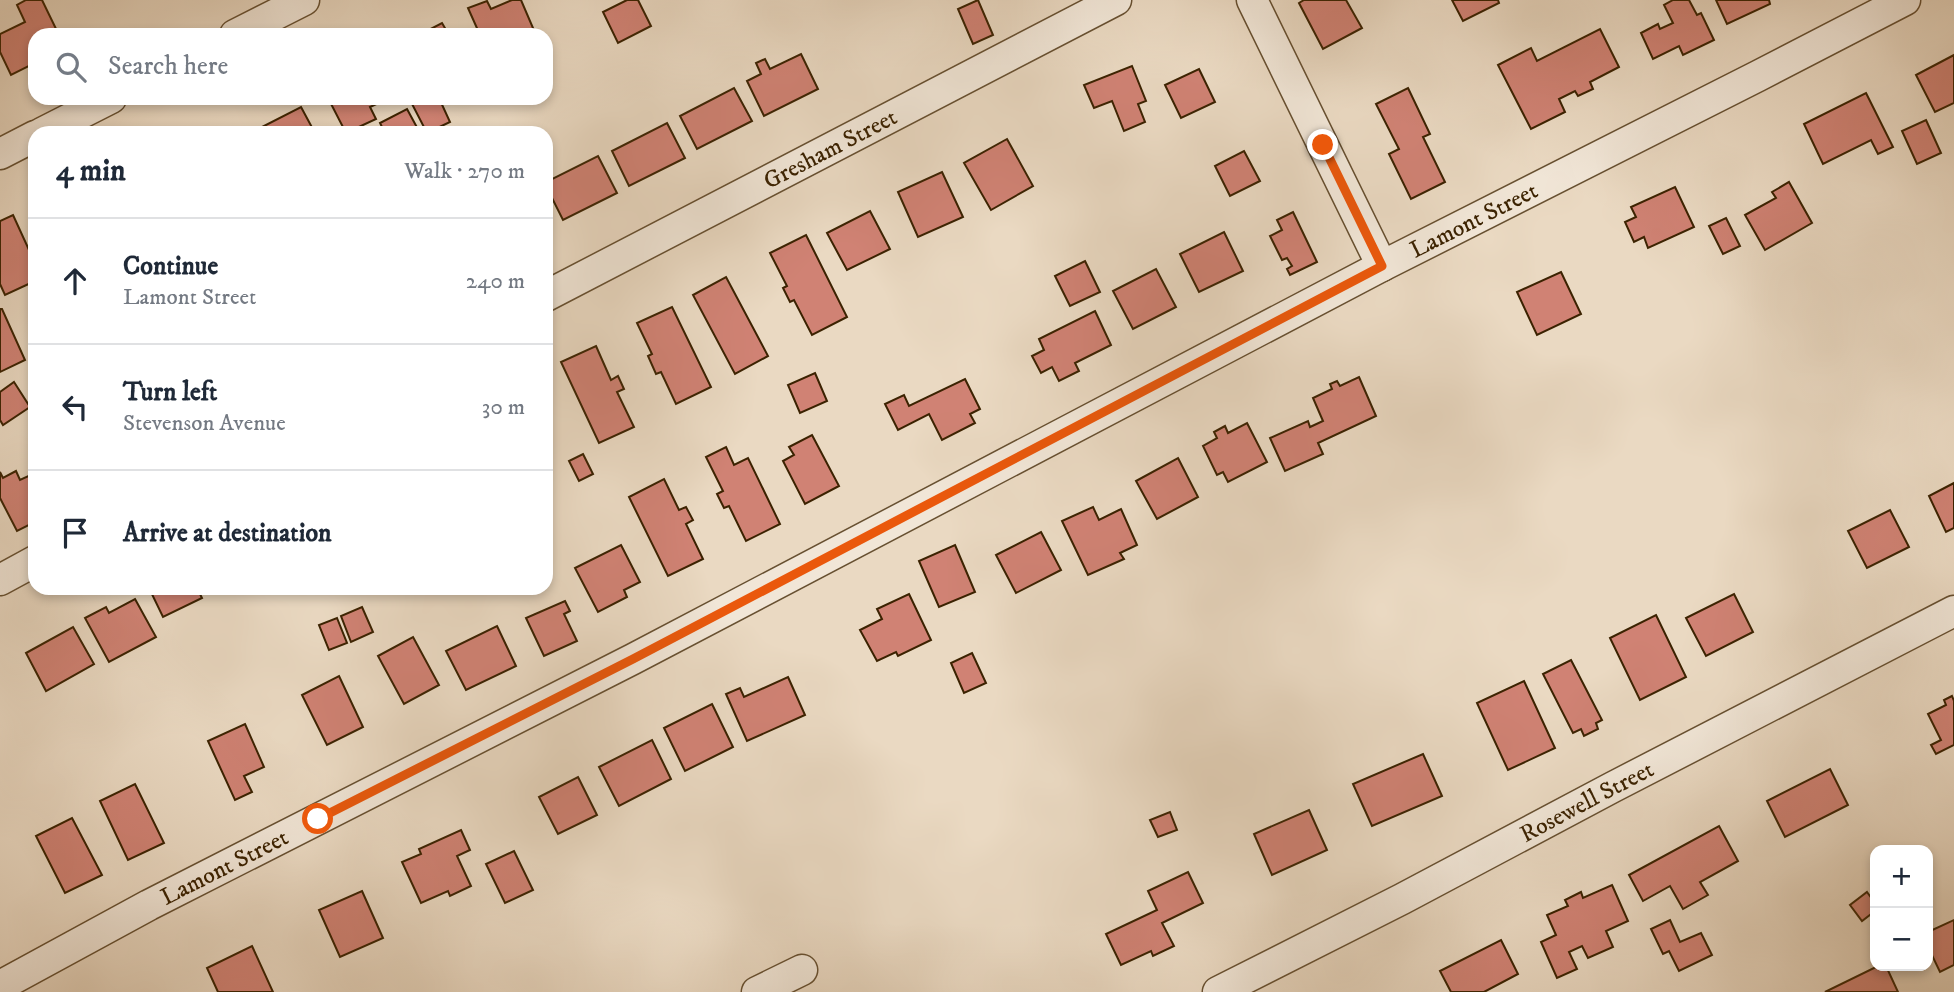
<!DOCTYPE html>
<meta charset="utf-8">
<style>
body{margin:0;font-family:"IM FELL DW Pica",serif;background:#f6f6f7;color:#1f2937}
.controls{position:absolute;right:21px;bottom:21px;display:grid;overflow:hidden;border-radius:14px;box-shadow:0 4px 10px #0003}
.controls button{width:63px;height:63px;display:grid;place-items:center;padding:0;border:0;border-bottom:2px solid #e0e1e3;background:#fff;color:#1f2937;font:35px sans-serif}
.stop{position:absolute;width:21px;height:21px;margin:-16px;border:5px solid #ea580c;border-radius:50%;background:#fff}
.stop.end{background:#ea580c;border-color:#fff;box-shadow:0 2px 7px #0008}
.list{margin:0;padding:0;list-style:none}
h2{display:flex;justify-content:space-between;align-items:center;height:91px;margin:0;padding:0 28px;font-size:30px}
h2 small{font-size:23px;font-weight:400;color:#747a83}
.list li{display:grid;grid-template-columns:46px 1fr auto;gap:21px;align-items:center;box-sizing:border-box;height:126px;padding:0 28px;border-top:2px solid #e0e1e3}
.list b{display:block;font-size:26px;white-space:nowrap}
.list p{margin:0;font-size:23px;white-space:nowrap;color:#747a83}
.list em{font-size:23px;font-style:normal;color:#747a83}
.icon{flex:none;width:38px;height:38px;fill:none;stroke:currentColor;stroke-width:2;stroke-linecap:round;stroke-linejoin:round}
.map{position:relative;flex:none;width:1954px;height:992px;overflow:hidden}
.search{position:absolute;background:#fff;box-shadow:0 4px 10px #0003;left:28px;top:28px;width:525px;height:77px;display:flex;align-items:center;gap:18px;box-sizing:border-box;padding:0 24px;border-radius:21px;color:#747a83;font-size:26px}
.panel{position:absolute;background:#fff;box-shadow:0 4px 10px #0003;left:28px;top:126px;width:525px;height:469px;border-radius:21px}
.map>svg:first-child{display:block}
.building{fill:#d08274;stroke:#3b2201;stroke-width:2}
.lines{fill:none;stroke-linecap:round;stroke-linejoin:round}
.street-casing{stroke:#675031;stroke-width:33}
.street{stroke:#f1e6d7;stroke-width:30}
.route{stroke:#ea580c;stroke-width:9}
.labels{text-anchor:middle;stroke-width:7;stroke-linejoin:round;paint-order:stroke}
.street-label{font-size:24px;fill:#3b2201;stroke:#f1e6d7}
</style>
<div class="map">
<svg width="1954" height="992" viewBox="0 0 1954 992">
<rect width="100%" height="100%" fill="#ead9c2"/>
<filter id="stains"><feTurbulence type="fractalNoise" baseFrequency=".00286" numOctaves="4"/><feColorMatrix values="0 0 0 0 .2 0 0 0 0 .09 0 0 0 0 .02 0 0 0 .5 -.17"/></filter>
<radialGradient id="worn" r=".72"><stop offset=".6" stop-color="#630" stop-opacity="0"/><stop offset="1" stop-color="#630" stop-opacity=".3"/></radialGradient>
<g class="building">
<path d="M26,0H42L59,35H35V63L11,75L0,52V34L25,22L17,5Z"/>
<path d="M512,0H521L536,35H480L468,8L487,1L491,9Z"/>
<path d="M627,0H638L651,26L618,43L603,12Z"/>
<path d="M978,0L993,35L973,44L958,9Z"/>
<path d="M1304,0H1346L1362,28L1323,49L1299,3Z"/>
<path d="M1452,0H1498L1499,3L1463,21Z"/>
<path d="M1673,0H1689L1697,15L1701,13L1714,40L1683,55L1679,46L1653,59L1641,33L1658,24L1660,29L1673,23L1664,5Z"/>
<path d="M1716,0H1769L1770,4L1727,24Z"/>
<path d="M442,23L449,35H419Z"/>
<path d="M1600,29L1619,67L1590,82L1593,89L1578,96L1575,91L1559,99L1565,112L1531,129L1498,65L1531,48L1537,61Z"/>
<path d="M801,54L818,89L764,116L747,81L761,74L756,63L765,59L770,69Z"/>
<path d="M1954,55V103L1935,112L1916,75Z"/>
<path d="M1132,66L1146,101L1138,104L1145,122L1124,131L1112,101L1094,108L1084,85Z"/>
<path d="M1199,69L1215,102L1181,118L1165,85Z"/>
<path d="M734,88L752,121L697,149L680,116Z"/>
<path d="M1408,88L1430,134L1423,137L1445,182L1411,199L1389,154L1399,149L1376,104Z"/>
<path d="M1866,93L1893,147L1878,154L1871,140L1823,164L1804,124Z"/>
<path d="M328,98H382L383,101L370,107L376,119L346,133Z"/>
<path d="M419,98H439L450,122L427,133L411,102Z"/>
<path d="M301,107L315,133H262L260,128Z"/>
<path d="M407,109L420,133H385L380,123Z"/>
<path d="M1926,120L1941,153L1917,164L1902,131Z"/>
<path d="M667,123L685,158L629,186L612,151Z"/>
<path d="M1007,139L1033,186L991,210L964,163Z"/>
<path d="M1244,151L1260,181L1230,196L1215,166Z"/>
<path d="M598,156L617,193L563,220L546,186V182Z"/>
<path d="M942,172L963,217L918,237L898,192Z"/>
<path d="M1789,182L1812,223L1765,250L1745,215L1776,198L1772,192Z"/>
<path d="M1675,187L1694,227L1648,248L1644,237L1634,242L1625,222L1636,217L1631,207Z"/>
<path d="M870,211L890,249L847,270L827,233Z"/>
<path d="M1293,212L1317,262L1290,275L1287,269L1292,266L1287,258L1282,260L1270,236L1282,230L1277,220Z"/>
<path d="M13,215L35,263V281L5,295L0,284V221Z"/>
<path d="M1726,218L1740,246L1723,254L1709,226Z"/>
<path d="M1224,232L1243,271L1199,292L1180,254Z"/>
<path d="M806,235L847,317L812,335L794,300L790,302L783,288L787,286L770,253Z"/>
<path d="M1085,261L1100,292L1070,306L1055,276Z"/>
<path d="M1156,269L1176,307L1133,329L1113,291Z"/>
<path d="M1561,272L1581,314L1537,335L1517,292Z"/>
<path d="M726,277L768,356L735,374L693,295Z"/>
<path d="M672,307L711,387L676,404L661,372L656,374L648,356L652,354L637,323Z"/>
<path d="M0,309H2L25,360L0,372Z"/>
<path d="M1095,311L1111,345L1075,363L1079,371L1059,381L1052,367L1041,373L1032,356L1044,350L1039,339Z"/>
<path d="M596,346L611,380L618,376L624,389L617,392L634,427L599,443L561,362Z"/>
<path d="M815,373L827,401L800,413L788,385Z"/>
<path d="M1359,377L1376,416L1318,443L1323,454L1285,471L1270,438L1308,421L1310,427L1323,421L1313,398L1332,389L1330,384L1337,381L1340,386Z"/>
<path d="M965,379L980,409L970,414L975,423L942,440L929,414L898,430L885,404L904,395L909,406Z"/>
<path d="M14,382L30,407L3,425L0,420V392Z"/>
<path d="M1247,423L1267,462L1228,482L1223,472L1217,475L1203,446L1217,438L1214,432L1225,426L1228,433Z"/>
<path d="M812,435L839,486L805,504L783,461L794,455L789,447Z"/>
<path d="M726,447L734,465L748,458L780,524L746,541L729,506L724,508L717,494L723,491L706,457Z"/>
<path d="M583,454L593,474L579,481L569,461Z"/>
<path d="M1178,458L1198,497L1157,519L1136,481Z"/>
<path d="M16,471L20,480L35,473V522L17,531L0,498V472L3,478Z"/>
<path d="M664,479L679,510L686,507L693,520L686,524L703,559L668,576L629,497Z"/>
<path d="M1954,483V528L1946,532L1929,496Z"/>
<path d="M1093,507L1099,520L1121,509L1137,545L1120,553L1124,559L1088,575L1062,521Z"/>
<path d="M1890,510L1909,547L1867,568L1848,531Z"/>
<path d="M1041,532L1061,570L1016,593L996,555Z"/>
<path d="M621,545L640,582L624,590L627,597L598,612L575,568Z"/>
<path d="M955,545L975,592L939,607L919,561Z"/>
<path d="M149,588H197L202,598L163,617Z"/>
<path d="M909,594L931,640L898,656L896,652L877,661L860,630L882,619L877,609Z"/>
<path d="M1734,594L1753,632L1706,656L1686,618Z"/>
<path d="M135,599L156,637L109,662L85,618L106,607L109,613Z"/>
<path d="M565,601L570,611L564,614L577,641L544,656L526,618Z"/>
<path d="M362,607L373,632L351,642L341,616Z"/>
<path d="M1656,615L1686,677L1640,700L1610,638Z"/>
<path d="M337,618L347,643L329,650L319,625Z"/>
<path d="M497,626L516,666L466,690L446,651Z"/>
<path d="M73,627L94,664L46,691L26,653Z"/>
<path d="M413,637L439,685L404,704L378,656Z"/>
<path d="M972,653L986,683L964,693L951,663Z"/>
<path d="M1571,660L1602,720L1596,723L1598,729L1584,736L1581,729L1573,733L1543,674Z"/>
<path d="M339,676L363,727L327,745L302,695Z"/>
<path d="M788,677L805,715L747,741L726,694L740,688L744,697Z"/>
<path d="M1524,681L1555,748L1508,770L1477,703Z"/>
<path d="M1952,696L1954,701V745L1936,754L1931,745L1941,740L1928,714L1946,705L1944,700Z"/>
<path d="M712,704L733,747L685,771L664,728Z"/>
<path d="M245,724L264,767L244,776L252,792L235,800L208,741Z"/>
<path d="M652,740L671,779L619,806L599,767Z"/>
<path d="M1423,754L1442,796L1372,826L1353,784Z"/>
<path d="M1830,769L1848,805L1785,837L1767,801Z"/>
<path d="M578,777L597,815L558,834L539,797Z"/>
<path d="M135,784L164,843L128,860L100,801Z"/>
<path d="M1309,810L1327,850L1272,875L1254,834Z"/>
<path d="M1170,812L1177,830L1158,837L1150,820Z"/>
<path d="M72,818L102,875L65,893L36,836Z"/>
<path d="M1719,826L1738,861L1700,882L1708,895L1683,909L1670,886L1643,901L1629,875Z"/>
<path d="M461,830L470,850L457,856L471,886L450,896L448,891L421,903L402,862L421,854L419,849Z"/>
<path d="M514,851L533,890L505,903L486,864Z"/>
<path d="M1188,872L1203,903L1162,923L1174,946L1153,956L1151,951L1121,965L1106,934L1157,910L1148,891Z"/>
<path d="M1612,885L1628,921L1606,931L1613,947L1588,958L1582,946L1569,952L1577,969L1557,978L1541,942L1556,935L1547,915L1568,906L1565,900L1581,892L1583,898Z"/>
<path d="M362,891L383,938L340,957L319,910Z"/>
<path d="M1867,892L1875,903V911L1862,921L1850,905Z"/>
<path d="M1670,920L1680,942L1701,933L1712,955L1679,971L1669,951L1663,954L1651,929Z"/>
<path d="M1954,920V965L1940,972L1928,947V932Z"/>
<path d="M1501,940L1518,974L1484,992H1451L1440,971Z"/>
<path d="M252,946L273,992H218L207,968Z"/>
<path d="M1878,966H1886L1898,992H1825Z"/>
</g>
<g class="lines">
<defs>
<g id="street">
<path d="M1252,0L1382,266"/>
<path d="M235,35L304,0"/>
<path d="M42,133L111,98"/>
<path d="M0,154L35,136"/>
<path id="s1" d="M546,296L1116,0"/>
<path d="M0,580L35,561"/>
<path id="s2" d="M0,986L149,905L633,659L1382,266L1758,76L1905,0"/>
<path d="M757,992L802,970"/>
<path id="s3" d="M1218,992L1402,899L1613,787L1954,611"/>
</g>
</defs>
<use href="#street" class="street-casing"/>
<use href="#street" class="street"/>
</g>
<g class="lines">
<path class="route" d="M318,819L633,659L1382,266L1323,145"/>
</g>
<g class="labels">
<g class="street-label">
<text dy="8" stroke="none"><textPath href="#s1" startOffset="320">Gresham Street</textPath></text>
<text dy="8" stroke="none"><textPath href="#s2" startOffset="1661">Lamont Street</textPath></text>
<text dy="8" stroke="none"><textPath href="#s3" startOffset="415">Rosewell Street</textPath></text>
<text dy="8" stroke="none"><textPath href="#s2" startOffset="254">Lamont Street</textPath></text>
</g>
</g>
<rect width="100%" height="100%" filter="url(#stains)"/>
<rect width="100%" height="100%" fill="url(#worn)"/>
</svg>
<div class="controls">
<button>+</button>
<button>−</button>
</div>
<div class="stop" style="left:318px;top:819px"></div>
<div class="stop end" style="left:1323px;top:145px"></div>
<div class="search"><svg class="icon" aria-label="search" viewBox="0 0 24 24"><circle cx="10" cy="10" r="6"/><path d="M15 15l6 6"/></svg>Search here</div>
<section class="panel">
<h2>4 min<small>Walk · 270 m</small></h2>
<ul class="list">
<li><svg class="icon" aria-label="ahead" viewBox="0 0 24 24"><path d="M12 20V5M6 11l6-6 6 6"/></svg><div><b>Continue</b><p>Lamont Street</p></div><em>240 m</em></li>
<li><svg class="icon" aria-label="left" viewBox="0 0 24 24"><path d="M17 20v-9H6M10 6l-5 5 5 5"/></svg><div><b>Turn left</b><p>Stevenson Avenue</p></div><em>30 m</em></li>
<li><svg class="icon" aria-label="arrive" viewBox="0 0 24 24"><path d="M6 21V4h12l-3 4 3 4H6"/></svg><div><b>Arrive at destination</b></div></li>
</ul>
</section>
</div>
